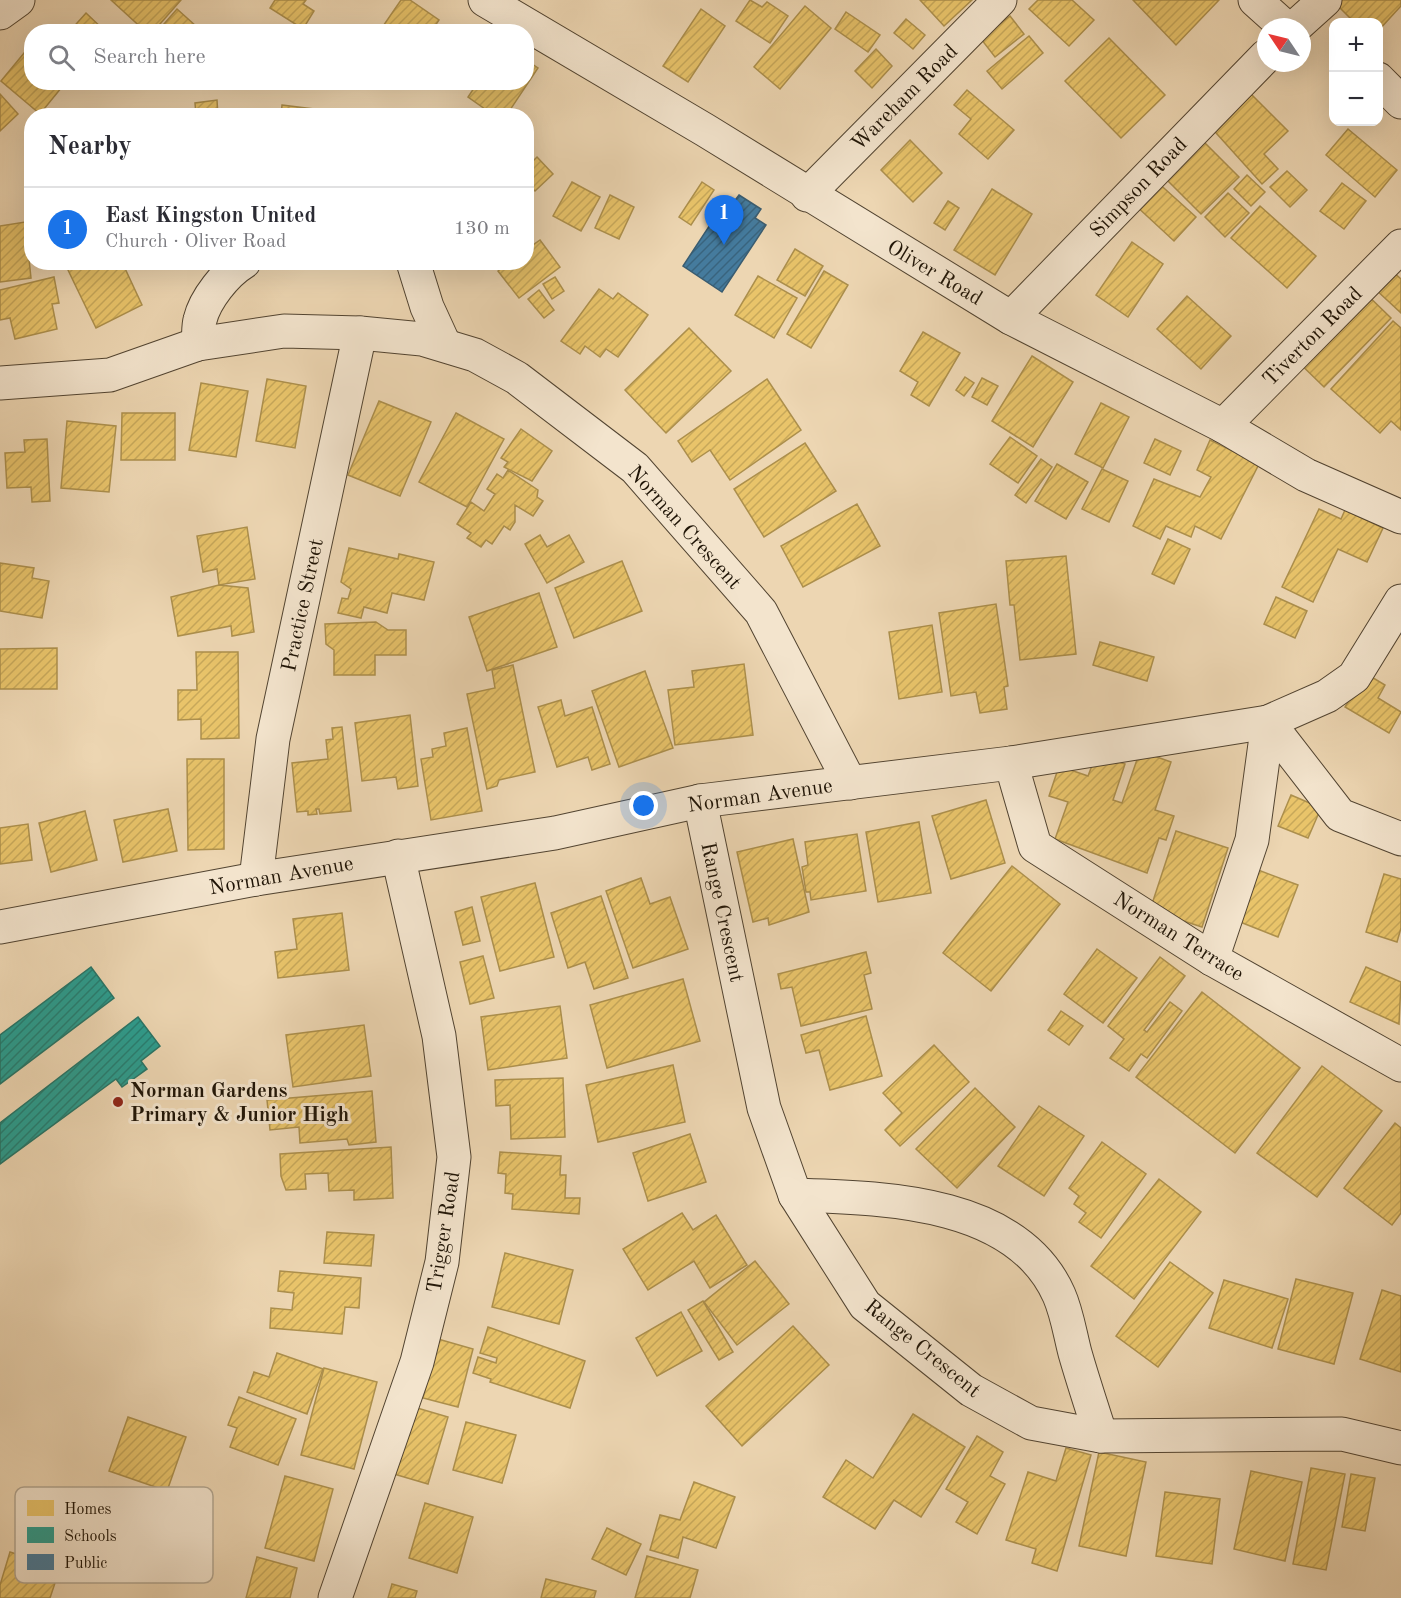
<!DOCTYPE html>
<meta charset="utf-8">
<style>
body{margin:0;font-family:"Old Standard TT",serif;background:#f2f2f3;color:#2b2b33}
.controls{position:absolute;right:18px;top:18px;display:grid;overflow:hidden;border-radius:12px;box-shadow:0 6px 24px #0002}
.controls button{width:54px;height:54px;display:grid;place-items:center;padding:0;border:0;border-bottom:2px solid #e1e1e2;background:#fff;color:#2b2b33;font:30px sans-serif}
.compass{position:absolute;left:1257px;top:18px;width:54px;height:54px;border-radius:50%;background:#fff;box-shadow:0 6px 24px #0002;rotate:305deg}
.you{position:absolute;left:644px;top:806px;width:21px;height:21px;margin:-15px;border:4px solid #fff;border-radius:50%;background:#1a73e8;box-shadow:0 0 0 9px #1a73e833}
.badge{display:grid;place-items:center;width:39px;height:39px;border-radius:50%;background:#1a73e8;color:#fff;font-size:20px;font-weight:700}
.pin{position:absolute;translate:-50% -50px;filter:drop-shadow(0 2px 3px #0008)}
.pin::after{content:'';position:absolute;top:32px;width:21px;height:18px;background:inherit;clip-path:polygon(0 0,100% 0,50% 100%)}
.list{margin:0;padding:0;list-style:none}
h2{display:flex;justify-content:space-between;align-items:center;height:78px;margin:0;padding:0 24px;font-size:26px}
h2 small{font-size:20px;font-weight:400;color:#7c7c81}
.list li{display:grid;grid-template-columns:39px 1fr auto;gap:18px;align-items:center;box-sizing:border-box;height:84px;padding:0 24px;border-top:2px solid #e1e1e2}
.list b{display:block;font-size:22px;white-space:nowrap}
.list p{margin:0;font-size:20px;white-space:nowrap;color:#7c7c81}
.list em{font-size:20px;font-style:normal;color:#7c7c81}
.icon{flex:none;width:33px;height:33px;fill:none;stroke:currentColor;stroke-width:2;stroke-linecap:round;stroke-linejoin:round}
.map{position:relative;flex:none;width:1401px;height:1598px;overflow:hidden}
.search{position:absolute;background:#fff;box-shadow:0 6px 24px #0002;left:24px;top:24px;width:510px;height:66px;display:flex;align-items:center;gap:15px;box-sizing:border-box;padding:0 21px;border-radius:24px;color:#7c7c81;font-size:22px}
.panel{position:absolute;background:#fff;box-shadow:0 6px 24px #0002;left:24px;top:108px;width:510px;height:162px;border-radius:24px}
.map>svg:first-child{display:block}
.homes{fill:url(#homes-hatch);stroke:#ac8f4c;stroke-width:1.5}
.schools{fill:url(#schools-hatch);stroke:#277466;stroke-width:1.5}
.public{fill:url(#public-hatch);stroke:#3a5c70;stroke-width:1.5}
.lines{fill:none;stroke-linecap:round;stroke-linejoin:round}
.minor-casing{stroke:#524431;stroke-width:35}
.minor{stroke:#f3e4cd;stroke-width:33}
.poi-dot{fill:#8f2418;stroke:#f3e4cd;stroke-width:2}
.labels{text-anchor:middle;stroke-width:6;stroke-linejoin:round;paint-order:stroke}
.street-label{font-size:21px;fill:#1f1406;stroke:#f3e4cd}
.poi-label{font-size:21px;font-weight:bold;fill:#1f1406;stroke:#f3e4cd;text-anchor:start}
.key{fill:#f3e4cd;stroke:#b3a691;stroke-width:1.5}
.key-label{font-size:16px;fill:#1f1406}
</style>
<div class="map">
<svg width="1401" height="1598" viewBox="0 0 1401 1598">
<defs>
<pattern id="homes-hatch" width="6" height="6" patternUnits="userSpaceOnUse" patternTransform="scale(1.5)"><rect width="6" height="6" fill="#e9c46a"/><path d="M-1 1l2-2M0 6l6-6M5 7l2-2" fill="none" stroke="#c7a85a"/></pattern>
<pattern id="schools-hatch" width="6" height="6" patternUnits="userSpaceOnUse" patternTransform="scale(1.5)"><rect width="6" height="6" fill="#2a9d8f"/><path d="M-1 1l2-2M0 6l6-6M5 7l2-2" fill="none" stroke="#237f73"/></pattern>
<pattern id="public-hatch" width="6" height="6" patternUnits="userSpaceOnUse" patternTransform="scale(1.5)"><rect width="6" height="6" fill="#457b9d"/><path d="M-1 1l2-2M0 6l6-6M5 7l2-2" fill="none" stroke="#39647e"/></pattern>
</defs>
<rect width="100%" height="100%" fill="#edd6b2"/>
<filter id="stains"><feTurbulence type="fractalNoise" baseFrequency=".00333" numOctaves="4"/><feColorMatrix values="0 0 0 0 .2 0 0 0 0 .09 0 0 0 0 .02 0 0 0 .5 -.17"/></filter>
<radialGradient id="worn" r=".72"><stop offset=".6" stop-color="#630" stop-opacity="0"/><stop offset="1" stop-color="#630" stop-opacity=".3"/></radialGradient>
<g class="homes">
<path d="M111,0H181L153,32H146Z"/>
<path d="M275,0H306L303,4L314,11L303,29L270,8Z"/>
<path d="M401,0H410L439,20L431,32H379Z"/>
<path d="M750,0L762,7L767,2L788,16L770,43L736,21Z"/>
<path d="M920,0H972L944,26Z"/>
<path d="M1038,0H1072L1094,20L1069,46L1029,9Z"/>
<path d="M1133,0H1219L1176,45Z"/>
<path d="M1332,0H1401V6L1378,31V22H1354Z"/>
<path d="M805,6L831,28L780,89L754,67Z"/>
<path d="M177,9L196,26L191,32H157Z"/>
<path d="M701,9L725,26L688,82L663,66Z"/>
<path d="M846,12L880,35L868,52L835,29Z"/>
<path d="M86,13L106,32H69Z"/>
<path d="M1010,16L1024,34L995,57L981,39Z"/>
<path d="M906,19L925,35L913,49L894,33Z"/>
<path d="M1029,36L1043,53L1002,89L987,71Z"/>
<path d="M1109,38L1165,95L1121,138L1065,81Z"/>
<path d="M29,47L32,49V82H66L40,114L1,81Z"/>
<path d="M876,49L892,66L872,88L855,71Z"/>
<path d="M526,60L538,68L506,116H495L468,97L478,82H526Z"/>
<path d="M1245,88L1288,131L1264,154L1278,169L1262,184L1208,124Z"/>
<path d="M967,90L1014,130L988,159L959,134L971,119L954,105Z"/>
<path d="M0,94L18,114L0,131Z"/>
<path d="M217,100L218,116H196L195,103Z"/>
<path d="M282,105L322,110V116H281Z"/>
<path d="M1348,129L1397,170L1375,197L1326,155Z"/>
<path d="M910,140L942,173L913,202L881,170Z"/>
<path d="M1204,142L1239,177L1201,214L1166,179Z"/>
<path d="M537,157L553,174L535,191L526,182V168Z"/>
<path d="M1287,171L1307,190L1290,207L1270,187Z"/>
<path d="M1247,175L1265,192L1251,206L1234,189Z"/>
<path d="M1155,180L1196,217L1174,241L1134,204Z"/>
<path d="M572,182L600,197L581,231L553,216Z"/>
<path d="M702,182L714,190L691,225L679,217Z"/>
<path d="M1342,183L1366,201L1344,229L1320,211Z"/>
<path d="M992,189L1032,214L995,275L954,250Z"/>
<path d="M1228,193L1249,213L1225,237L1205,217Z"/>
<path d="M610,195L634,207L619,239L595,228Z"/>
<path d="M948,201L959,208L945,230L934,223Z"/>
<path d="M1260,206L1316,256L1287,288L1231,238Z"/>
<path d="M25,222L31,278L0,282V226Z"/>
<path d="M540,240L560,267L519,298L498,271L509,262H526V250Z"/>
<path d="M1132,242L1163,264L1128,317L1096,295Z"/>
<path d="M795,249L823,266L805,296L777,280Z"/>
<path d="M72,262H122L142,305L96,328L68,270L74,266Z"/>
<path d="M1390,269L1401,279V313L1374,288Z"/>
<path d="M824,271L848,285L811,348L787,334Z"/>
<path d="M758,276L797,298L774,338L735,315Z"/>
<path d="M54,277L59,303L52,304L57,329L15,339L10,318L0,320V290Z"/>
<path d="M555,277L564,291L552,299L543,284Z"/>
<path d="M1357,285L1391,318L1324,387L1290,354Z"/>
<path d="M599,289L613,299L618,293L648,315L618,357L606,349L600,357L585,346L580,354L561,341Z"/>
<path d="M539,290L554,310L544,318L528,299Z"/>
<path d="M1187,296L1231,336L1201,369L1157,329Z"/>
<path d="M1393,321L1401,328V430L1391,421L1380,433L1331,389Z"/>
<path d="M689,328L731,371L666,433L625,390Z"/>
<path d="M923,332L960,353L929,406L911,395L918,382L900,371Z"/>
<path d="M1032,356L1073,382L1033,447L992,421Z"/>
<path d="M965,377L974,383L964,396L956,390Z"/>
<path d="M982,378L998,386L987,405L972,397Z"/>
<path d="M267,379L306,386L295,448L256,441Z"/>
<path d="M767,379L801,430L730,480L710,450L692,462L678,441Z"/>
<path d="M201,383L248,391L236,457L189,450Z"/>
<path d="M379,401L431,422L400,496L348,475Z"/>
<path d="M1101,403L1129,417L1103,468L1075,454Z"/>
<path d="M122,413H175V460H121Z"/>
<path d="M456,413L504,439L467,507L419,482Z"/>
<path d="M67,421L116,426L109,492L61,488Z"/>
<path d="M521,429L552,451L532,481L504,467L508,462L501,458Z"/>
<path d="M1010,437L1037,456L1018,483L990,464Z"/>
<path d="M47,439L50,501L32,502L31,487L7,488L5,453L25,452L24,440Z"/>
<path d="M1155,439L1181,451L1170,475L1144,463Z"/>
<path d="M1210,440L1259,464L1221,539L1195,526L1191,537L1166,526L1160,539L1133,526L1154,479L1200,497L1211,477L1197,470Z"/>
<path d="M805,443L836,491L764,537L734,489Z"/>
<path d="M1041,459L1052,467L1026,503L1015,495Z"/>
<path d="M1057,464L1088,482L1066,519L1035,501Z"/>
<path d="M1102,469L1128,481L1109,522L1082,509Z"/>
<path d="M508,470L538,490L537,497L543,501L533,516L515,505V522L510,530L504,526L492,544L486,540L481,547L467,538L471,533L457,524L471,502L484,511L495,494L487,489L497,474L503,478Z"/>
<path d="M857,504L880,546L803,587L781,546Z"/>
<path d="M1319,509L1341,519L1345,510L1383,528L1367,562L1338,549L1313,602L1282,587Z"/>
<path d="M247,527L255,579L219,585L217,569L203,572L197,536Z"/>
<path d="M540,535L547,547L569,535L584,562L547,583L525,544Z"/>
<path d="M1168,539L1190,549L1174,584L1152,574Z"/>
<path d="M349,548L398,559L399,554L434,562L424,600L392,593L387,613L364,607L361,618L338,613L342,598L348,599L351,589L341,582Z"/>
<path d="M1066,556L1076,654L1020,660L1014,605H1010L1006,561Z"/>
<path d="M622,561L642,611L574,638L555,588Z"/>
<path d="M0,563L34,568L32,578L49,581L42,618L0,611Z"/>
<path d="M219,585L248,588L254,632L232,636L231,626L178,636L171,597Z"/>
<path d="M539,593L557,647L487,671L469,617Z"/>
<path d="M1276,597L1307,611L1295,638L1264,624Z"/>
<path d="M996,604L1008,686L1004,687L1007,709L980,713L976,692L951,696L939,613Z"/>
<path d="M376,622L388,630H406V655H375V675H334V650L326,644L325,624Z"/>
<path d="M932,625L942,692L899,699L889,632Z"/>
<path d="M1100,642L1154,657L1147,681L1093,665Z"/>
<path d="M57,648V689H0V649Z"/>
<path d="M196,652H238L239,738L201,739V719L178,720V690H197Z"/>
<path d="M744,664L753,735L675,745L668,690L694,687L692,671Z"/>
<path d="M513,665L535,772L499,780L497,786L487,789L467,694L495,688L492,670Z"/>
<path d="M645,671L673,748L619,767L592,691Z"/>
<path d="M1365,673L1385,685L1378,698L1401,712L1389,733L1345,707Z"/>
<path d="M561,700L565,716L592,707L610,764L592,770L588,757L557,767L538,707Z"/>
<path d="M410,715L418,786L398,789L396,777L362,781L355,723Z"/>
<path d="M342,727L351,811L320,814L319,809H316L317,814L308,815V811L297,812L292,763L328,759L326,740L333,739L332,728Z"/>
<path d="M467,728L482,811L431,820L421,759L433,757L432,749L446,746L444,733Z"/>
<path d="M1140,751L1171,762L1155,810L1174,816L1166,840L1159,838L1147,873L1055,839L1068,802L1049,796L1059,766L1088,776L1096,755L1125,764L1113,800L1122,803Z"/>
<path d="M187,759H224V849L188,850Z"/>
<path d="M1291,795L1321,808L1308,838L1278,826Z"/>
<path d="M986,800L1005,863L951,879L932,816Z"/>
<path d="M168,809L177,851L123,862L114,820Z"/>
<path d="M85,811L97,860L51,872L39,823Z"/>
<path d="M919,822L931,893L878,902L866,832Z"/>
<path d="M28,824L32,860L0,864V828Z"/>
<path d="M1176,831L1228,848L1202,927L1150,910Z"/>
<path d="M857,834L866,891L811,900L810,892H806L802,867L808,865L805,842Z"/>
<path d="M793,839L809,912L769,925L768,918L753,922L737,852Z"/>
<path d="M1245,865L1298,885L1278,937L1225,916Z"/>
<path d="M1012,866L1060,904L991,991L943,953Z"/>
<path d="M1384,874L1401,879V928L1397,942L1366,932Z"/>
<path d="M641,878L650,904L670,897L688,949L633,968L606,891Z"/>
<path d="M535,883L554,957L500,971L481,897Z"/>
<path d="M601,896L628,978L594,989L585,962L568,968L551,913Z"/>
<path d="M472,907L480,941L463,945L455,912Z"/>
<path d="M342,913L349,970L278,978L275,952L297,949L293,919Z"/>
<path d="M1097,949L1137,978L1103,1023L1064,994Z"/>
<path d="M866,952L871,973L864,975L872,1009L801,1026L792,987L781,989L778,974Z"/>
<path d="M483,956L494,998L470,1004L460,962Z"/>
<path d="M1160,957L1185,976L1144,1030L1147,1032L1170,1002L1182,1011L1147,1058L1141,1054L1129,1071L1110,1058L1124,1039L1108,1026Z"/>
<path d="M1366,967L1401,982L1399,1024L1350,1002Z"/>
<path d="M683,979L700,1041L607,1068L590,1005Z"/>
<path d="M1202,992L1300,1068L1235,1153L1136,1077Z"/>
<path d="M560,1006L567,1058L488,1070L481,1017Z"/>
<path d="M1061,1011L1083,1026L1069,1045L1048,1030Z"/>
<path d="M866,1016L882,1076L830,1090L819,1050L806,1053L801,1035Z"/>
<path d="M364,1025L371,1076L293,1087L286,1035Z"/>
<path d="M934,1045L969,1082L900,1146L885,1130L902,1113L883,1093Z"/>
<path d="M673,1065L685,1122L598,1142L586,1085Z"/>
<path d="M1322,1066L1382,1111L1317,1197L1257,1153Z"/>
<path d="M563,1078L565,1137L511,1139L510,1105L496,1106L495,1080Z"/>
<path d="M975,1088L1015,1127L957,1188L916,1149Z"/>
<path d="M372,1091L376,1142L349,1145L347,1139L300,1143L299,1127L270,1130L267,1100Z"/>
<path d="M1039,1106L1084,1136L1044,1196L998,1166Z"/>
<path d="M1395,1123L1401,1128V1213L1392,1225L1344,1188Z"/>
<path d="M690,1134L706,1182L648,1201L633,1153Z"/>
<path d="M1102,1142L1146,1174L1101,1238L1079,1222L1086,1213L1074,1204L1079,1196L1069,1188Z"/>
<path d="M391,1147L393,1198L354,1200V1190L329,1191L328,1173L305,1174L306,1189L286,1190L281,1176L280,1154Z"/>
<path d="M500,1152L561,1156L560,1175H566L565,1198H580L579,1214L512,1209L513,1194L505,1193L506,1174L498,1173Z"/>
<path d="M1159,1179L1201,1212L1134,1299L1091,1266Z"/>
<path d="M682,1213L693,1230L716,1215L747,1265L710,1288L694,1261L648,1290L623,1249Z"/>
<path d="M327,1232L374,1235L371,1266L324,1263Z"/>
<path d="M505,1253L573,1270L559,1324L492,1307Z"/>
<path d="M755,1261L789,1304L737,1345L704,1302Z"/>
<path d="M1170,1262L1213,1293L1158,1367L1116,1336Z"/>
<path d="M280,1271L361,1278L359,1308L345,1307L342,1334L270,1328L271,1308L292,1310L294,1293L278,1291Z"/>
<path d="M1296,1279L1353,1293L1334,1364L1278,1349Z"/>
<path d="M1224,1280L1288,1299L1272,1348L1209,1328Z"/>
<path d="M1382,1290L1401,1296V1372L1360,1359Z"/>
<path d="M703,1301L733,1352L719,1360L688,1310Z"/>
<path d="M681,1312L702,1351L657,1376L636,1338Z"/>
<path d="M793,1326L829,1365L742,1446L706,1406Z"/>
<path d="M488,1327L585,1361L570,1408L490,1382L491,1379L473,1373L478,1357L496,1363L497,1358L480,1353Z"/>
<path d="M438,1339L473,1349L458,1407L423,1398Z"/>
<path d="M277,1353L323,1369L307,1414L247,1392L254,1372L269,1377Z"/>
<path d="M324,1368L377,1382L354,1469L301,1455Z"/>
<path d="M239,1397L296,1419L278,1465L230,1447L237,1428L228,1425Z"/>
<path d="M407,1405L448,1417L428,1484L387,1472Z"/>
<path d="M913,1414L965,1447L921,1517L894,1500L875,1529L823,1497L846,1460L873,1478Z"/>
<path d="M128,1417L186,1437L167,1491L109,1471Z"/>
<path d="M466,1422L516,1435L502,1483L453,1470Z"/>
<path d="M977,1436L1003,1452L990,1476L1005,1484L977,1534L956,1522L968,1502L946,1489Z"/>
<path d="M1066,1448L1091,1455L1057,1571L1032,1563L1036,1549L1006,1540L1028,1472L1056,1481Z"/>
<path d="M1099,1452L1146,1462L1126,1556L1079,1546Z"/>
<path d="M1311,1468L1345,1474L1326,1570L1293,1564Z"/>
<path d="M1251,1471L1302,1482L1285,1561L1234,1549Z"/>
<path d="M1351,1474L1375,1478L1365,1531L1342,1527Z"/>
<path d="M285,1476L333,1489L314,1561L265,1548Z"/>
<path d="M694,1482L735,1497L716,1548L683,1537L678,1558L650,1550L660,1515L680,1520Z"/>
<path d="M1165,1492L1220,1499L1212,1564L1156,1556Z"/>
<path d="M425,1503L473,1517L457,1573L409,1558Z"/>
<path d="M607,1528L641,1544L626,1575L592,1559Z"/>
<path d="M10,1552L60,1568L50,1598H0V1585Z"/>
<path d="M647,1556L698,1570L690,1598H635Z"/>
<path d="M257,1557L297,1568L290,1598H246Z"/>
<path d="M546,1579L596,1591L594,1598H541Z"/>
<path d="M392,1584L417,1591L415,1598H388Z"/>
</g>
<g class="schools">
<path d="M91,967L114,998L0,1084V1035Z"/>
<path d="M138,1017L160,1046L141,1061L147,1069L122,1087L116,1079L0,1164V1123Z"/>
</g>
<path class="public" d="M739,195L761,209L755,218L766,225L722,292L683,266L727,199L733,203Z"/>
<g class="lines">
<defs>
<g id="minor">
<path d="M485,0L705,130L1011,318L1223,426L1306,475L1401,517"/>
<path d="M1255,0L1285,27"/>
<path d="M0,13L18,0"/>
<path d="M1295,27L1325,0"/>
<path d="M1378,79L1401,102"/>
<path d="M807,195L1000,0"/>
<path d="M413,262L427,307L444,344"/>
<path d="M1011,318L1266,56"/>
<path d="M198,344C199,337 198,327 200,320C205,299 226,273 244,262"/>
<path d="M0,383L110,375L198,344L284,331L360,333L422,339L475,355L517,378L635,468L761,612L850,783"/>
<path d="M1223,426L1401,246"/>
<path d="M1268,722L1340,815L1401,839"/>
<path d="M1011,763L1035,846L1212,959L1401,1065"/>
<path d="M700,801L764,1108L795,1195L865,1305L971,1390L1031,1423L1101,1436L1342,1434L1401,1448"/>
<path d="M256,879L273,739L360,333"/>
<path d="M0,927L256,879L555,833L700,801L1011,763L1268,722L1327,696L1354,677L1401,601"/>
<path d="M1212,959L1252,840L1268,722"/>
<path d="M795,1195C883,1198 1017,1200 1059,1295C1067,1313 1070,1334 1075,1353C1083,1381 1092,1408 1101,1436"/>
<path d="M335,1598L417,1362L442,1262L454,1157L439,1036L398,856"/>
</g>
</defs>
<use href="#minor" class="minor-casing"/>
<use href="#minor" class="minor"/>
</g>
<circle class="poi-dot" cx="118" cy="1102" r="6"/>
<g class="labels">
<g class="street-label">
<text transform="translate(904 97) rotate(-45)" y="7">Wareham Road</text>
<text transform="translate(1138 187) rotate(-46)" y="7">Simpson Road</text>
<text transform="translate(935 272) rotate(31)" y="7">Oliver Road</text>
<text transform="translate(1312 336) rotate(-45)" y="7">Tiverton Road</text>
<text transform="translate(685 527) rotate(48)" y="7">Norman Crescent</text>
<text transform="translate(302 605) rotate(-78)" y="7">Practice Street</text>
<text transform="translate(760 795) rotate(-8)" y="7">Norman Avenue</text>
<text transform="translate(281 875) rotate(-10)" y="7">Norman Avenue</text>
<text transform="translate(723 912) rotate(78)" y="7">Range Crescent</text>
<text transform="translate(1179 936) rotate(32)" y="7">Norman Terrace</text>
<text transform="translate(443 1232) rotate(-81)" y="7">Trigger Road</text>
<text transform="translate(923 1348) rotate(39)" y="7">Range Crescent</text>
</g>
<g class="poi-label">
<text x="130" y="1097">Norman Gardens<tspan x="130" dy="24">Primary &amp; Junior High</tspan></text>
</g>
</g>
<rect x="15" y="1487" width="198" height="96" rx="9" class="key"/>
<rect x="27" y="1500" width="27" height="16" fill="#e9c46a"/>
<rect x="27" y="1527" width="27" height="16" fill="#2a9d8f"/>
<rect x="27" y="1554" width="27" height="16" fill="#457b9d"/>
<g class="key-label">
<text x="64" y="1514">Homes</text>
<text x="64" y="1541">Schools</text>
<text x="64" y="1568">Public</text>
</g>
<rect width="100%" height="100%" filter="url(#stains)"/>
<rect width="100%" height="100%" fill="url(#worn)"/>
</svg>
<div class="controls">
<button>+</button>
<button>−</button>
</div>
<svg class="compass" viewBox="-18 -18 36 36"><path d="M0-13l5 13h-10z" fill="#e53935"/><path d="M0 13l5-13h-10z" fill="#7c7c81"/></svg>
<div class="you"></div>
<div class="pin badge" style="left:724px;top:245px">1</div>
<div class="search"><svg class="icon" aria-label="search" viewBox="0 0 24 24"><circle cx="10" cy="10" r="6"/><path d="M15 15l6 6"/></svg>Search here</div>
<section class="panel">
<h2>Nearby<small></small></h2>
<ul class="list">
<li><span class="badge">1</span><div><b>East Kingston United</b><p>Church · Oliver Road</p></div><em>130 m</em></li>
</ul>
</section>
</div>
